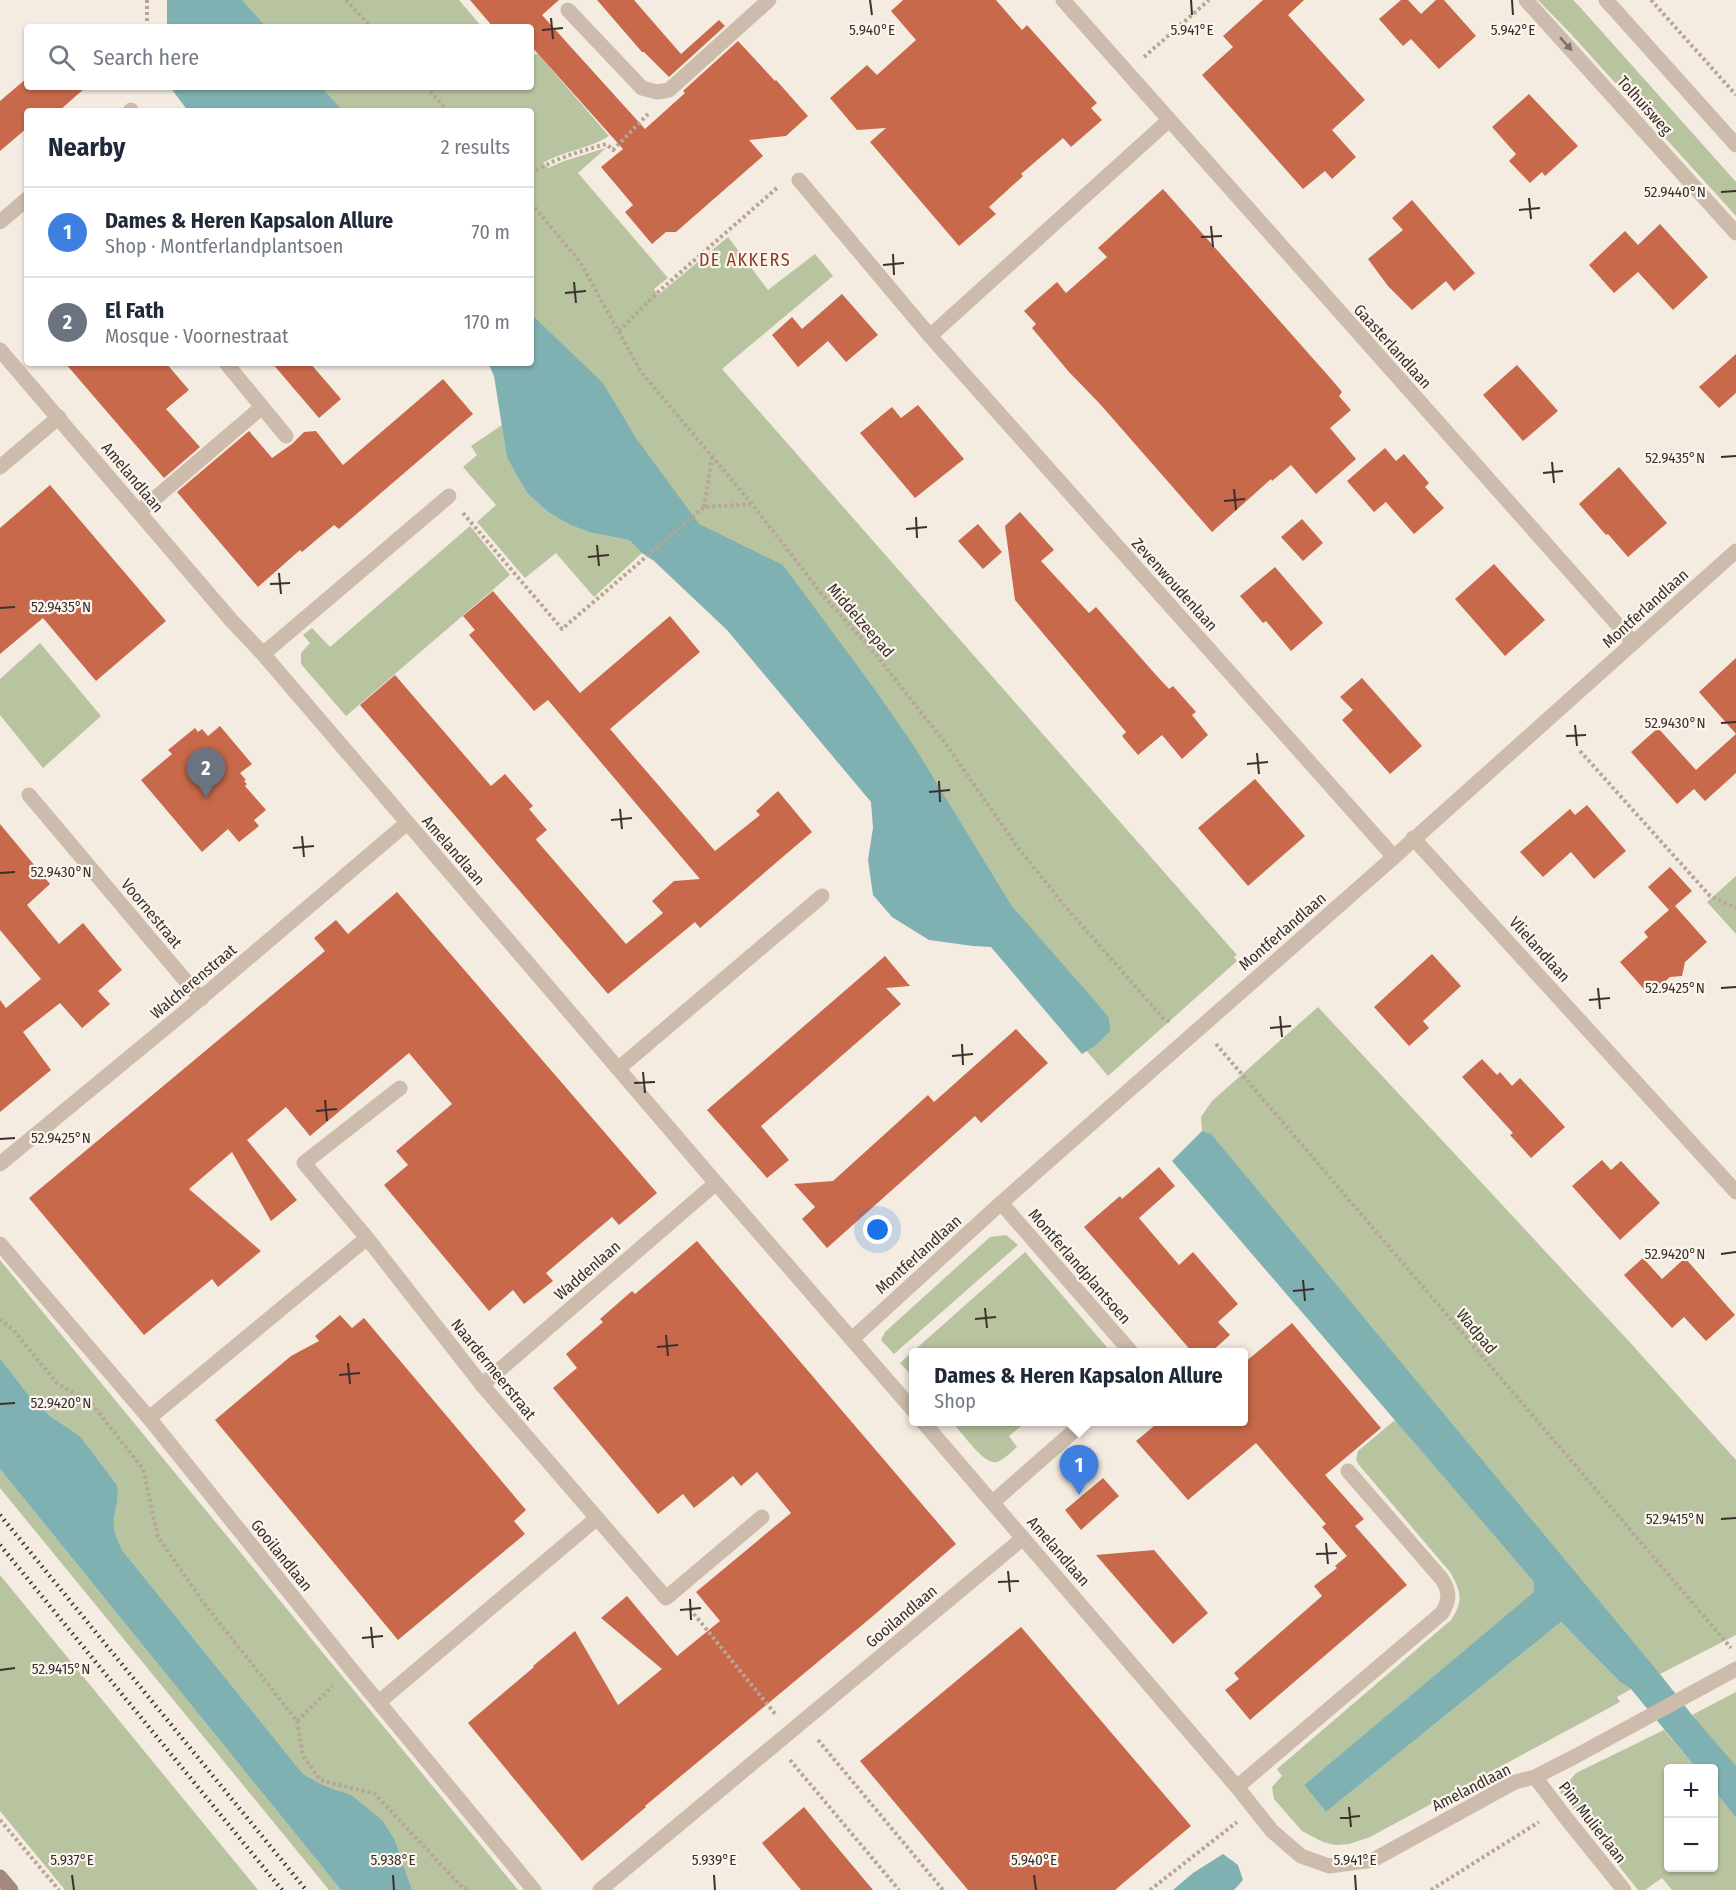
<!DOCTYPE html>
<meta charset="utf-8">
<style>
body{margin:0;font-family:"Fira Sans Condensed",sans-serif;background:#f6f6f7;color:#1f2937}
.controls{position:absolute;right:18px;bottom:18px;display:grid;overflow:hidden;border-radius:6px;box-shadow:0 2px 4px #0004}
.controls button{width:54px;height:54px;display:grid;place-items:center;padding:0;border:0;border-bottom:2px solid #e0e1e3;background:#fff;color:#1f2937;font:30px sans-serif}
.you{position:absolute;left:878px;top:1230px;width:21px;height:21px;margin:-15px;border:4px solid #fff;border-radius:50%;background:#1a73e8;box-shadow:0 0 0 9px #1a73e833}
.badge{display:grid;place-items:center;width:39px;height:39px;border-radius:50%;background:#ea580c;color:#fff;font-size:20px;font-weight:700}
.pin{position:absolute;translate:-50% -50px;filter:drop-shadow(0 2px 3px #0008)}
.pin::after{content:'';position:absolute;top:32px;width:21px;height:18px;background:inherit;clip-path:polygon(0 0,100% 0,50% 100%)}
.popup{position:absolute;left:909px;top:1348px;width:339px;height:78px;box-sizing:border-box;display:grid;place-content:center;border-radius:6px;background:#fff;filter:drop-shadow(0 2px 4px #0005);font-size:20px;white-space:nowrap;color:#747a83}
.popup b{font-size:22px;color:#1f2937}
.popup::after{content:'';position:absolute;left:50%;top:100%;margin-left:-12px;border:12px solid transparent;border-top-color:#fff}
.list{margin:0;padding:0;list-style:none}
h2{display:flex;justify-content:space-between;align-items:center;height:78px;margin:0;padding:0 24px;font-size:26px}
h2 small{font-size:20px;font-weight:400;color:#747a83}
.list li{display:grid;grid-template-columns:39px 1fr auto;gap:18px;align-items:center;box-sizing:border-box;height:90px;padding:0 24px;border-top:2px solid #e0e1e3}
.list b{display:block;font-size:22px;white-space:nowrap}
.list p{margin:0;font-size:20px;white-space:nowrap;color:#747a83}
.list em{font-size:20px;font-style:normal;color:#747a83}
.icon{flex:none;width:33px;height:33px;fill:none;stroke:currentColor;stroke-width:2;stroke-linecap:round;stroke-linejoin:round}
.map{position:relative;flex:none;width:1736px;height:1890px;overflow:hidden}
.search{position:absolute;background:#fff;box-shadow:0 2px 4px #0004;left:24px;top:24px;width:510px;height:66px;display:flex;align-items:center;gap:15px;box-sizing:border-box;padding:0 21px;border-radius:6px;color:#747a83;font-size:22px}
.panel{position:absolute;background:#fff;box-shadow:0 2px 4px #0004;left:24px;top:108px;width:510px;height:258px;border-radius:6px}
.map>svg:first-child{display:block}
.green{fill:#b8c4a0}
.water{fill:#7fb0b2}
.building{fill:#c8694b}
.lines{fill:none;stroke-linecap:round;stroke-linejoin:round}
.path{stroke:#b9a596;stroke-width:4;stroke-dasharray:3 3;stroke-linecap:butt}
.service{stroke:#cdbbac;stroke-width:15}
.minor{stroke:#cdbbac;stroke-width:15}
.tertiary{stroke:#cdbbac;stroke-width:15}
.secondary{stroke:#a18a7d;stroke-width:15}
.rail{stroke:#3b302b;stroke-width:4.5;stroke-dasharray:1.5 4.5;stroke-linecap:butt}
.oneway{fill:#7d6f65}
.ticks{fill:none;stroke:#3b302b;stroke-width:2}
.labels{text-anchor:middle;stroke-width:4.5;stroke-linejoin:round;paint-order:stroke}
.street-label{font-size:16px;fill:#3b302b;stroke:#fbf5ee}
.neighbourhood-label{font-size:18px;letter-spacing:1.5px;fill:#8c3b22;stroke:#fbf5ee}
.ticks-label{font-size:15px;text-anchor:middle;fill:#3b302b;stroke:#fbf5ee;stroke-width:4.5;stroke-linejoin:round;paint-order:stroke}
</style>
<div class="map">
<svg width="1736" height="1890" viewBox="0 0 1736 1890">
<rect width="100%" height="100%" fill="#f4ebe1"/>
<g class="green">
<path d="M199,0H459L482,27H221Z"/>
<path d="M1538,0H1573L1579,6L1736,182V216L1571,34Z"/>
<path d="M538,54L609,136C589,149 563,151 543,163L548,168L564,161L606,148L578,173L668,278L654,289L658,295L728,237L768,290L815,254L833,276L722,369L1237,955L1234,957L1237,961L1108,1076L505,363H531V111H292L272,87H531V55Z"/>
<path d="M502,425L507,458L527,493L548,512L570,525L592,533L629,540L642,553L594,597L556,553L525,578L477,522L496,505L463,467L477,455L471,446Z"/>
<path d="M470,526L510,575L346,716L301,664V653L310,643L303,635L312,628L330,647Z"/>
<path d="M40,643L101,716L43,768L0,715V679Z"/>
<path d="M1736,876V934L1707,902Z"/>
<path d="M1318,1007L1625,1337L1736,1460V1635L1660,1674L1656,1669L1638,1679L1207,1133L1202,1131L1201,1117L1212,1101Z"/>
<path d="M1006,1235L1018,1245L894,1354L881,1340L885,1332L990,1237Z"/>
<path d="M1025,1252L1111,1352H914V1378L900,1363Z"/>
<path d="M0,1260L518,1890H412L395,1840L383,1821L338,1790L323,1785L303,1774L122,1550C118,1540 113,1531 114,1520C115,1508 120,1497 117,1485L80,1436L50,1416L30,1397L0,1358Z"/>
<path d="M1395,1420L1534,1582L1535,1592L1304,1785L1326,1812L1561,1622L1620,1682L1631,1689L1617,1697L1620,1702L1370,1837L1349,1844L1335,1845L1323,1842L1302,1831L1274,1799L1272,1787L1282,1776L1277,1769L1451,1620C1464,1601 1461,1591 1450,1572L1359,1465L1356,1459L1358,1451Z"/>
<path d="M952,1422H1026L1009,1436L1017,1447C1011,1452 1005,1459 997,1462C984,1466 961,1431 952,1422Z"/>
<path d="M0,1469L341,1890H329L0,1488Z"/>
<path d="M0,1575L258,1890H65L0,1811Z"/>
<path d="M1736,1692V1779L1692,1715Z"/>
<path d="M1664,1730L1696,1768H1668V1868H1714V1790L1736,1818V1890H1672L1662,1878L1645,1890H1638L1560,1792L1576,1773Z"/>
</g>
<g class="water">
<path d="M167,0H242L266,27H167Z"/>
<path d="M170,87H321L343,111H188Z"/>
<path d="M531,314L603,383L636,438L699,524L783,565L873,687L914,746L1011,905L1095,1001L1109,1018L1110,1031L1096,1045L1082,1054L991,947L973,946L929,940L892,917L873,895L868,860L873,828L871,802L727,630L654,561L642,553L629,540L592,533L570,525L548,512L527,493L507,458L494,376L488,363H531Z"/>
<path d="M1202,1131L1211,1134L1660,1674L1692,1715L1736,1766V1818L1714,1790V1768H1696L1631,1689L1620,1682L1561,1622L1326,1812L1304,1785L1534,1592V1582L1172,1161Z"/>
<path d="M0,1358L30,1397L50,1416L80,1436L117,1485C120,1497 115,1508 114,1520C113,1531 118,1540 122,1550L303,1774L323,1785L351,1795L383,1821L395,1840L412,1890H341L0,1469Z"/>
<path d="M1223,1854L1238,1865L1243,1880L1234,1890H1173L1193,1873Z"/>
</g>
<g class="building">
<path d="M470,0H559L542,15L645,129L685,93L683,91L738,41L775,81L776,80L808,116L786,136L749,140L763,156L676,232H666L652,244L625,212L633,205L601,167L623,149L531,46V27H493Z"/>
<path d="M597,0H634L681,54L719,20L725,26L669,77L644,52H642Z"/>
<path d="M903,0H996L1022,30L1027,25L1097,103L1091,108L1102,120L1071,147L1063,138L1021,174L1023,176L989,207L996,214L959,246L870,142L886,128L857,130L830,98L867,65L877,75L916,40L891,11Z"/>
<path d="M1263,0H1304L1288,15L1365,100L1332,130L1356,157L1332,179L1325,171L1303,189L1202,75L1233,47L1223,36Z"/>
<path d="M1401,0H1408L1421,14L1436,0H1444L1476,36L1439,69L1411,39L1403,46L1379,19Z"/>
<path d="M27,78V87H86L59,111H27V128L0,151V101Z"/>
<path d="M1529,94L1578,146L1545,176L1542,172L1530,183L1509,161L1516,154L1492,127Z"/>
<path d="M1163,189L1332,380L1342,392L1339,396L1351,410L1330,428L1356,459L1316,494L1291,465L1272,481L1271,479L1212,532L1100,404L1069,372L1032,328L1036,324L1024,311L1057,282L1066,293L1107,257L1098,248Z"/>
<path d="M1412,200L1475,273L1454,291L1446,281L1412,310L1388,286L1368,259L1403,230L1392,218Z"/>
<path d="M1660,224L1708,277L1673,310L1638,272L1614,293L1589,265L1625,231L1638,245Z"/>
<path d="M842,294L878,335L846,362L828,341L798,367L772,335L792,317L802,329Z"/>
<path d="M1736,354V393L1719,408L1699,387Z"/>
<path d="M65,363H166L189,390L166,409L200,447L164,478Z"/>
<path d="M272,363H310L341,399L319,418Z"/>
<path d="M1517,365L1558,411L1523,441L1483,395Z"/>
<path d="M443,379L473,414L339,529L334,525L302,552L300,550L258,587L177,492L249,431L272,458L292,444L304,432L316,431L343,465Z"/>
<path d="M918,405L964,459L915,498L860,433L892,407L901,418Z"/>
<path d="M1385,448L1396,461L1404,454L1429,483L1425,487L1444,508L1414,534L1386,502L1374,512L1347,481Z"/>
<path d="M1619,467L1667,523L1628,557L1608,534L1606,535L1579,504Z"/>
<path d="M50,485L166,621L96,681L43,618L0,654V528Z"/>
<path d="M1020,512L1054,550L1041,561L1089,613L1096,607L1156,675L1169,689L1173,686L1196,712L1192,715L1208,735L1182,759L1162,735L1138,755L1122,736L1126,732L1015,600L1005,526Z"/>
<path d="M1302,519L1323,543L1303,561L1281,537Z"/>
<path d="M978,524L1002,552L983,569L958,541Z"/>
<path d="M1494,564L1545,620L1505,656L1455,599Z"/>
<path d="M1275,567L1323,623L1291,651L1266,621L1263,623L1240,596Z"/>
<path d="M493,591L580,693L670,616L700,652L610,729L715,851L760,815L756,811L778,791L812,832L700,928L695,922L608,994L360,705L395,675L491,786L505,774L533,806L529,809L547,830L536,839L537,841L626,944L663,913L652,901L674,881L700,879L548,700L534,711L469,635L475,630L463,616Z"/>
<path d="M1736,658V773L1705,801L1694,789L1677,804L1631,752L1658,728L1696,770L1736,734L1699,692Z"/>
<path d="M1362,678L1422,746L1390,774L1342,720L1353,710L1340,697Z"/>
<path d="M220,726L252,764L240,773L246,780L244,781L247,784L245,786L266,810L254,820L259,826L239,842L228,829L202,852L141,780L172,754L168,750L195,728L198,732L202,729L208,736Z"/>
<path d="M1255,779L1305,836L1248,886L1198,828Z"/>
<path d="M1587,805L1626,851L1594,879L1571,852L1543,877L1520,852L1570,809L1575,815Z"/>
<path d="M0,824L50,884L27,905L59,944L83,923L122,970L98,991L110,1004L82,1028L60,1003L23,1032L51,1070L0,1112V1000L6,1008L41,979L0,930Z"/>
<path d="M1670,867L1692,891L1675,906L1707,942L1685,962L1682,976L1670,977L1649,995L1620,962L1648,937L1644,932L1669,910L1648,887Z"/>
<path d="M397,892L657,1193L619,1225L612,1217L546,1273L553,1281L524,1304L513,1290L489,1311L384,1185L408,1165L396,1151L452,1104L409,1053L310,1136L286,1107L247,1140L297,1200L271,1221L232,1152L189,1189L261,1251L218,1287L212,1279L144,1335L29,1198L325,951L314,938L336,920L348,934Z"/>
<path d="M1432,954L1461,986L1423,1021L1429,1028L1409,1046L1374,1007Z"/>
<path d="M885,956L910,986L886,988L901,1004L761,1126L789,1160L767,1178L707,1110Z"/>
<path d="M1016,1029L1048,1063L981,1123L975,1116L827,1248L802,1219L815,1207L794,1184L833,1181L928,1095L934,1102Z"/>
<path d="M1482,1059L1497,1075L1500,1072L1512,1086L1520,1078L1565,1127L1531,1158L1510,1135L1513,1133L1462,1077Z"/>
<path d="M1602,1160L1611,1170L1621,1161L1660,1203L1620,1240L1572,1186Z"/>
<path d="M1159,1167L1175,1186L1139,1218L1179,1265L1193,1252L1238,1304L1218,1322L1230,1335L1210,1353H1193L1084,1227L1120,1196L1122,1199Z"/>
<path d="M697,1241L956,1544L873,1616L645,1806L646,1807L582,1861L468,1723L534,1667L533,1666L575,1631L618,1705L662,1669L601,1618L627,1596L677,1656L720,1621L696,1592L791,1513L757,1472L741,1486L733,1476L694,1508L683,1494L658,1514L553,1388L577,1368L566,1354L603,1322L600,1319L632,1291L635,1294Z"/>
<path d="M1643,1258L1662,1279L1685,1258L1735,1315L1706,1341L1684,1317L1672,1328L1624,1275Z"/>
<path d="M340,1315L352,1328L364,1318L526,1510L514,1521L525,1534L398,1640L215,1420L291,1356L319,1341L315,1336Z"/>
<path d="M1292,1323L1381,1428L1325,1475L1364,1519L1355,1526L1407,1585L1250,1720L1225,1690L1239,1679L1234,1673L1322,1596L1314,1586L1337,1568L1335,1566L1347,1556L1322,1527L1326,1524L1256,1443L1188,1500L1136,1441L1159,1422H1244V1363Z"/>
<path d="M1103,1478L1119,1496L1081,1530L1065,1510Z"/>
<path d="M1154,1550L1208,1613L1173,1644L1096,1555Z"/>
<path d="M1021,1627L1191,1826L1115,1890H968L860,1761Z"/>
<path d="M804,1807L831,1840L873,1890H801L762,1843Z"/>
</g>
<g class="lines">
<g class="path">
<path d="M147,0V27"/>
<path d="M346,0L371,27"/>
<path d="M1651,0L1736,95"/>
<path d="M1144,57L1209,0"/>
<path d="M426,87L448,111"/>
<path d="M531,174C554,158 579,152 606,144L613,150L648,114"/>
<path d="M531,203L580,262L641,372L752,504L821,593L877,656L948,747L1016,845L1064,905L1163,1018L1172,1023"/>
<path d="M619,331L658,292L778,187"/>
<path d="M704,507L712,458"/>
<path d="M463,513L562,629L704,507L752,504"/>
<path d="M1580,751L1710,896L1736,908"/>
<path d="M1216,1044L1731,1648"/>
<path d="M0,1319L14,1331L57,1383L93,1405L143,1469L158,1537L203,1602L297,1721L333,1686"/>
<path d="M690,1609L776,1715"/>
<path d="M297,1721L303,1756L320,1780L375,1794L462,1887L469,1890"/>
<path d="M818,1740L943,1890"/>
<path d="M790,1760L899,1890"/>
<path d="M0,1820L59,1890"/>
<path d="M1150,1890L1237,1822"/>
<path d="M1431,1890L1539,1822"/>
</g>
<g class="service">
<path d="M226,363L286,436"/>
<path d="M139,512L262,407"/>
</g>
<g class="minor">
<path d="M1063,0L1633,642"/>
<path d="M1526,0L1736,233"/>
<path d="M568,10L642,88L657,92L669,90L769,0"/>
<path d="M130,111L131,110"/>
<path d="M799,180L930,336L1394,857"/>
<path d="M0,222L27,199"/>
<path d="M930,336L1168,121"/>
<path d="M0,350L231,620L263,654L716,1183L914,1411"/>
<path d="M0,467L59,417"/>
<path d="M263,654L449,496"/>
<path d="M29,795L201,999"/>
<path d="M1413,838L1736,1192"/>
<path d="M619,1068L822,896"/>
<path d="M400,1088L304,1163L367,1238L482,1385L666,1598L762,1517"/>
<path d="M0,1164L187,1010L407,823"/>
<path d="M1001,1203L1131,1352"/>
<path d="M0,1244L149,1418L351,1669L534,1890"/>
<path d="M852,1339L1001,1203L1394,857L1736,551"/>
<path d="M482,1385L716,1183"/>
<path d="M149,1418L367,1238"/>
<path d="M923,1422L1237,1787L1272,1831L1301,1856L1329,1866L1373,1860L1515,1782L1535,1777L1574,1757L1736,1669"/>
<path d="M993,1502L1084,1422"/>
<path d="M379,1702L597,1518"/>
<path d="M1535,1777L1566,1818L1624,1890"/>
<path d="M1237,1787L1442,1613C1450,1600 1450,1590 1441,1578L1348,1471"/>
<path d="M600,1890L1023,1538"/>
</g>
<path class="tertiary" d="M1606,0L1736,145"/>
<path class="secondary" d="M0,1877L11,1890"/>
<g class="rail">
<path d="M0,1515L306,1890"/>
<path d="M0,1545L282,1890"/>
</g>
</g>
<defs><path id="oneway-solid" d="M-6-.8H1V-3.2L6.5 0L1 3.2V.8H-6Z" transform="scale(1.5)"/></defs>
<use class="oneway" href="#oneway-solid" transform="translate(1566 44) rotate(48)"/>
<path class="ticks" d="M870,0L872,15M1191,0L1192,15M1512,0L1513,15M551,18L553,39M542,30L563,28M1721,192L1736,191M1529,198L1531,219M1519,210L1540,208M1211,226L1213,247M1201,237L1222,236M893,254L894,275M883,265L904,263M574,282L576,303M565,293L586,291M1721,457L1736,456M1552,462L1554,483M1543,473L1563,471M1234,489L1236,510M1224,501L1245,499M916,517L917,538M906,529L927,527M597,545L599,566M588,557L609,555M279,573L281,594M270,584L290,583M0,608L15,607M1721,723L1736,722M1575,725L1577,746M1566,736L1586,735M1257,753L1259,774M1247,764L1268,762M939,781L940,802M929,792L950,790M620,809L622,829M611,820L632,818M302,836L304,857M293,848L314,846M0,873L15,872M1598,988L1600,1009M1721,988L1736,987M1589,1000L1610,998M1280,1016L1282,1037M1270,1028L1291,1026M962,1044L963,1065M952,1056L973,1054M643,1072L645,1093M634,1083L655,1082M325,1100L327,1121M316,1111L337,1109M0,1139L15,1138M1721,1254L1736,1252M1303,1280L1305,1301M1293,1291L1314,1289M985,1308L987,1328M975,1319L996,1317M666,1335L668,1356M657,1347L678,1345M348,1363L350,1384M339,1375L360,1373M0,1404L15,1403M1721,1519L1736,1518M1326,1543L1328,1564M1316,1554L1337,1553M1008,1571L1010,1592M998,1582L1019,1581M690,1599L691,1620M680,1610L701,1608M371,1627L373,1648M362,1638L383,1636M0,1670L15,1668M1349,1807L1351,1827M1340,1818L1360,1816M72,1875L74,1890M393,1875L394,1890M714,1875L715,1890M1034,1875L1036,1890M1355,1875L1356,1890"/>
<g class="labels">
<g class="street-label">
<text transform="translate(1645 105) rotate(48)" y="6">Tolhuisweg</text>
<text transform="translate(1393 346) rotate(48)" y="6">Gaasterlandlaan</text>
<text transform="translate(133 477) rotate(50)" y="6">Amelandlaan</text>
<text transform="translate(1175 584) rotate(48)" y="6">Zevenwoudenlaan</text>
<text transform="translate(1645 608) rotate(-42)" y="6">Montferlandlaan</text>
<text transform="translate(861 620) rotate(49)" y="6">Middelzeepad</text>
<text transform="translate(454 850) rotate(49)" y="6">Amelandlaan</text>
<text transform="translate(152 913) rotate(50)" y="6">Voornestraat</text>
<text transform="translate(1282 931) rotate(-41)" y="6">Montferlandlaan</text>
<text transform="translate(1540 949) rotate(48)" y="6">Vlielandlaan</text>
<text transform="translate(193 981) rotate(-40)" y="6">Walcherenstraat</text>
<text transform="translate(918 1254) rotate(-42)" y="6">Montferlandlaan</text>
<text transform="translate(1080 1266) rotate(49)" y="6">Montferlandplantsoen</text>
<text transform="translate(587 1270) rotate(-41)" y="6">Waddenlaan</text>
<text transform="translate(1477 1331) rotate(50)" y="6">Wadpad</text>
<text transform="translate(494 1369) rotate(51)" y="6">Naardermeerstraat</text>
<text transform="translate(1059 1551) rotate(49)" y="6">Amelandlaan</text>
<text transform="translate(282 1555) rotate(51)" y="6">Gooilandlaan</text>
<text transform="translate(901 1616) rotate(-40)" y="6">Gooilandlaan</text>
<text transform="translate(1471 1787) rotate(-27)" y="6">Amelandlaan</text>
<text transform="translate(1593 1822) rotate(52)" y="6">Pim Mulierlaan</text>
</g>
<g class="neighbourhood-label">
<text x="745" y="266">DE AKKERS</text>
</g>
</g>
<g class="ticks-label">
<text x="872" y="35">5.940°E</text>
<text x="1192" y="35">5.941°E</text>
<text x="1513" y="35">5.942°E</text>
<text x="1675" y="197">52.9440°N</text>
<text x="1675" y="463">52.9435°N</text>
<text x="61" y="612">52.9435°N</text>
<text x="1675" y="728">52.9430°N</text>
<text x="61" y="877">52.9430°N</text>
<text x="1675" y="993">52.9425°N</text>
<text x="61" y="1143">52.9425°N</text>
<text x="1675" y="1259">52.9420°N</text>
<text x="61" y="1408">52.9420°N</text>
<text x="1675" y="1524">52.9415°N</text>
<text x="61" y="1674">52.9415°N</text>
<text x="72" y="1865">5.937°E</text>
<text x="393" y="1865">5.938°E</text>
<text x="714" y="1865">5.939°E</text>
<text x="1034" y="1865">5.940°E</text>
<text x="1355" y="1865">5.941°E</text>
</g>
</svg>
<div class="controls">
<button>+</button>
<button>−</button>
</div>
<div class="you"></div>
<div class="pin badge" style="left:1079px;top:1495px;background:#3f7fe0">1</div>
<div class="popup"><b>Dames &amp; Heren Kapsalon Allure</b>Shop</div>
<div class="pin badge" style="left:206px;top:798px;background:#6b7280">2</div>
<div class="search"><svg class="icon" aria-label="search" viewBox="0 0 24 24"><circle cx="10" cy="10" r="6"/><path d="M15 15l6 6"/></svg>Search here</div>
<section class="panel">
<h2>Nearby<small>2 results</small></h2>
<ul class="list">
<li><span class="badge" style="background:#3f7fe0">1</span><div><b>Dames &amp; Heren Kapsalon Allure</b><p>Shop · Montferlandplantsoen</p></div><em>70 m</em></li>
<li><span class="badge" style="background:#6b7280">2</span><div><b>El Fath</b><p>Mosque · Voornestraat</p></div><em>170 m</em></li>
</ul>
</section>
</div>
